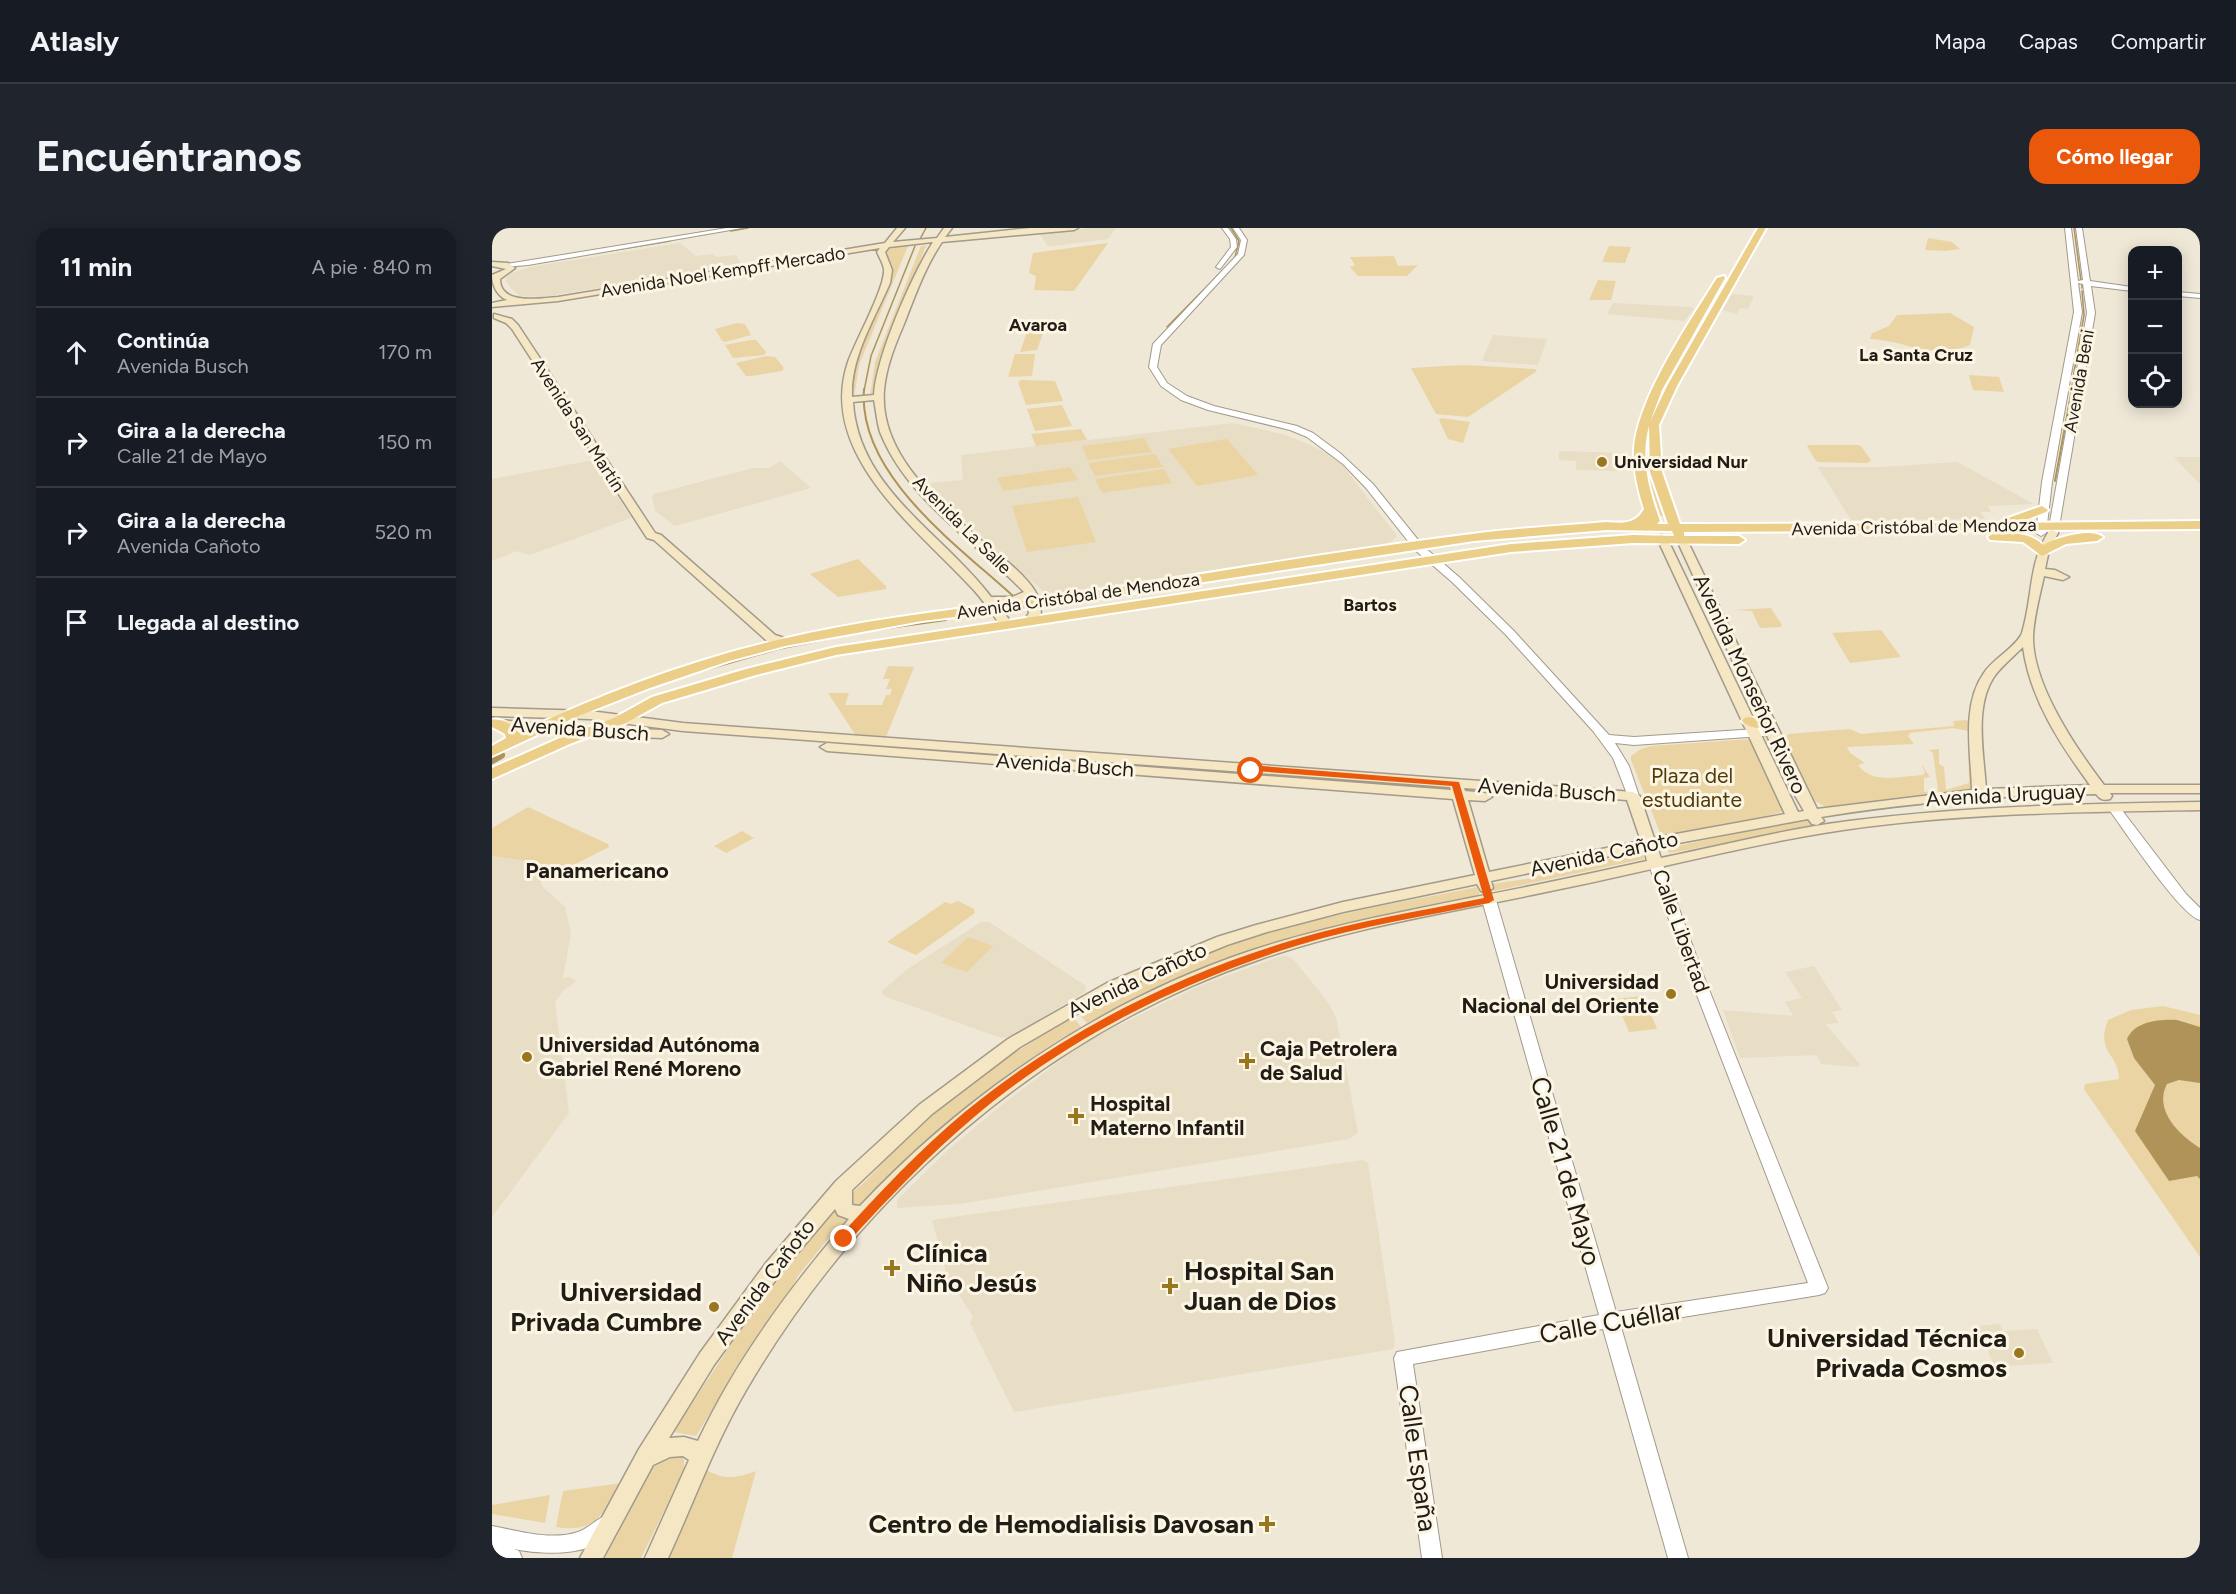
<!DOCTYPE html>
<html lang="es">
<meta charset="utf-8">
<style>
body{margin:0;font-family:Figtree,sans-serif;background:#20242c;color:#f1f3f6}
.controls{position:absolute;right:18px;top:18px;display:grid;overflow:hidden;border-radius:12px;box-shadow:0 3px 15px #0003}
.controls button{width:54px;height:54px;display:grid;place-items:center;padding:0;border:0;border-bottom:2px solid #363941;background:#171b24;color:#f1f3f6;font:30px sans-serif}
.stop{position:absolute;width:18px;height:18px;margin:-14px;border:4px solid #ea580c;border-radius:50%;background:#fff}
.stop.end{background:#ea580c;border-color:#fff;box-shadow:0 2px 6px #0008}
.list{margin:0;padding:0;list-style:none}
h2{display:flex;justify-content:space-between;align-items:center;height:78px;margin:0;padding:0 24px;font-size:26px}
h2 small{font-size:20px;font-weight:400;color:#9ea1a6}
.list li{display:grid;grid-template-columns:39px 1fr auto;gap:18px;align-items:center;box-sizing:border-box;height:90px;padding:0 24px;border-top:2px solid #363941}
.list b{display:block;font-size:22px;white-space:nowrap}
.list p{margin:0;font-size:20px;white-space:nowrap;color:#9ea1a6}
.list em{font-size:20px;font-style:normal;color:#9ea1a6}
.icon{flex:none;width:33px;height:33px;fill:none;stroke:currentColor;stroke-width:2;stroke-linecap:round;stroke-linejoin:round}
.map{position:relative;flex:none;width:1708px;height:1330px;overflow:hidden;border-radius:18px}
header{display:flex;align-items:center;gap:36px;box-sizing:border-box;height:84px;padding:0 30px;background:#171b24;border-bottom:2px solid #363941}
header strong{font-size:28px}
nav{display:flex;gap:33px;margin-inline-start:auto;font-size:21px}
.intro{display:flex;align-items:center;justify-content:space-between;box-sizing:border-box;height:144px;padding:0 36px}
h1{margin:0;font-size:42px}
.button{padding:15px 27px;border-radius:18px;background:#ea580c;color:#fff;font-size:21px;font-weight:700}
main{display:flex;gap:36px;padding:0 36px}
aside{flex:1;background:#171b24;border-radius:18px;box-shadow:0 3px 15px #0003}
.map>svg:first-child{display:block}
.built{fill:#e8ddc5}
.green{fill:#ead4a4;fill-rule:evenodd}
.water{fill:#af9358}
.lines{fill:none;stroke-linecap:round;stroke-linejoin:round}
.stream-far1{stroke:#af9358;stroke-width:1.5}
.stream{stroke:#af9358;stroke-width:2}
.canal{stroke:#af9358;stroke-width:8}
.tertiary-casing{stroke:#a29a8b;stroke-width:2}
.secondary-casing{stroke:#a29a8b;stroke-width:3}
.primary-casing{stroke:#fff;stroke-width:4}
.tertiary{fill:#fff;fill-rule:evenodd}
.secondary{fill:#f5e7c4;fill-rule:evenodd}
.primary{fill:#ebce88;fill-rule:evenodd}
.route{fill:#ea580c}
.poi-dot{fill:#997620;stroke:#fdf5e4;stroke-width:2}
.labels{text-anchor:middle;stroke-width:6;stroke-linejoin:round;paint-order:stroke}
.far-street-label{font-size:18px;fill:#201d17;stroke:#fdf5e4}
.far-neighbourhood-label{font-size:18px;font-weight:bold;fill:#201d17;stroke:#fdf5e4}
.far-poi-label{font-size:18px;font-weight:bold;fill:#201d17;stroke:#fdf5e4;text-anchor:start}
.street-label{font-size:21px;fill:#201d17;stroke:#fdf5e4}
.park-label{font-size:21px;fill:#4f3b09;stroke:#fdf5e4}
.poi-label{font-size:21px;font-weight:bold;fill:#201d17;stroke:#fdf5e4;text-anchor:start}
.neighbourhood-label{font-size:22px;font-weight:bold;fill:#201d17;stroke:#fdf5e4}
.near-street-label{font-size:26px;fill:#201d17;stroke:#fdf5e4}
.near-poi-label{font-size:26px;font-weight:bold;fill:#201d17;stroke:#fdf5e4;text-anchor:end}
</style>
<header>
<strong>Atlasly</strong>
<nav><a>Mapa</a><a>Capas</a><a>Compartir</a></nav>
</header>
<div class="intro"><h1>Encuéntranos</h1><a class="button">Cómo llegar</a></div>
<main>
<aside>
<h2>11 min<small>A pie · 840 m</small></h2>
<ul class="list">
<li><svg class="icon" aria-label="ahead" viewBox="0 0 24 24"><path d="M12 20V5M6 11l6-6 6 6"/></svg><div><b>Continúa</b><p>Avenida Busch</p></div><em>170 m</em></li>
<li><svg class="icon" aria-label="right" viewBox="0 0 24 24"><path d="M7 20v-9h11M14 6l5 5-5 5"/></svg><div><b>Gira a la derecha</b><p>Calle 21 de Mayo</p></div><em>150 m</em></li>
<li><svg class="icon" aria-label="right" viewBox="0 0 24 24"><path d="M7 20v-9h11M14 6l5 5-5 5"/></svg><div><b>Gira a la derecha</b><p>Avenida Cañoto</p></div><em>520 m</em></li>
<li><svg class="icon" aria-label="arrive" viewBox="0 0 24 24"><path d="M6 21V4h12l-3 4 3 4H6"/></svg><div><b>Llegada al destino</b></div></li>
</ul>
</aside>
<div class="map">
<svg width="1708" height="1330" viewBox="0 0 1708 1330">
<rect width="100%" height="100%" fill="#efe8d7"/>
<g class="built">
<path d="M598,0H624L616,11L560,18H556L548,6Z"/>
<path d="M188,15L204,28L221,26L224,29L244,27L249,37L50,69L27,68L14,54L15,49L20,45L38,39Z"/>
<path d="M1239,67L1241,66L1262,68L1256,81L1248,80L1245,86L1231,82Z"/>
<path d="M1121,75L1198,79L1202,81L1192,93L1115,86Z"/>
<path d="M1001,107L1055,111L1046,137L990,133Z"/>
<path d="M741,195L794,207L836,225L851,238L905,308L900,313L892,317L566,365L552,364L458,279L437,255L471,252L469,227Z"/>
<path d="M1067,223L1135,225L1138,243L1084,242V233L1067,232Z"/>
<path d="M1682,229H1708V256L1704,252Z"/>
<path d="M102,232L139,290L38,327L25,323L0,333V251Z"/>
<path d="M288,233L319,260L183,298L163,283L160,268L162,266L261,240H277Z"/>
<path d="M1465,234L1542,276L1496,278L1499,284H1488L1493,291L1359,292L1326,239H1390Z"/>
<path d="M0,628L36,633L51,659L73,679L79,705L71,750L78,749L85,753L72,762L63,774L77,885L0,989Z"/>
<path d="M489,694H497L594,758L593,764L519,809L509,810L392,768L390,763L414,742Z"/>
<path d="M789,728H795L802,732L835,773L844,789L866,904L863,907L856,911L468,976L405,980V972L456,922L512,875L581,823L603,809L707,758Z"/>
<path d="M1322,738L1350,782L1340,784L1347,795L1333,796L1368,836L1366,839L1329,836L1325,827L1248,830L1231,782L1301,788L1293,774L1310,770L1293,744Z"/>
<path d="M871,932L876,935L903,1114L901,1121L522,1184L478,1095L481,1089L455,1048L440,992Z"/>
<path d="M1508,1096L1511,1103L1545,1101L1561,1135L1503,1139L1485,1098Z"/>
</g>
<g class="green">
<path d="M1436,10L1460,14L1468,21L1454,23L1433,22Z"/>
<path d="M616,15L582,63L542,62L544,48L537,45L541,25Z"/>
<path d="M416,18L367,137L362,170H358L365,132L395,59L391,24L397,19Z"/>
<path d="M429,18H434L410,79L384,167L378,169L383,134Z"/>
<path d="M1117,18L1139,19L1133,35L1110,34Z"/>
<path d="M902,28L906,38L926,37L915,48H866L858,39L863,37L858,29Z"/>
<path d="M1106,52L1124,53L1119,72H1097Z"/>
<path d="M1458,85L1482,99L1478,117C1436,132 1417,113 1378,111L1380,105L1397,98L1405,87Z"/>
<path d="M245,95L253,96L259,107L233,114L230,113L223,101Z"/>
<path d="M535,104L551,105L545,122L528,124Z"/>
<path d="M259,112H264L274,124L272,127L241,130L233,117Z"/>
<path d="M523,126H543L540,148L516,149Z"/>
<path d="M274,128L283,129L292,140L290,143L259,148H254L244,135Z"/>
<path d="M972,137L1043,141L1045,143L976,189L944,186L919,140Z"/>
<path d="M1183,137L1166,176L1163,258L1172,288H1166C1145,223 1148,195 1183,137Z"/>
<path d="M1477,147L1507,149L1512,164L1481,162Z"/>
<path d="M529,152L563,153L571,173L534,177L526,154Z"/>
<path d="M570,177L580,198L543,203L535,181Z"/>
<path d="M949,190L978,194L971,215L956,211L947,192Z"/>
<path d="M589,201L595,212L544,218L539,206Z"/>
<path d="M652,210L660,224L596,232L590,218Z"/>
<path d="M735,211L766,247L705,258L676,221Z"/>
<path d="M1318,217H1365L1369,218L1379,232L1376,235L1327,234L1324,233L1315,218Z"/>
<path d="M663,226L671,239L603,248L596,235Z"/>
<path d="M578,239L586,252L511,263L505,250Z"/>
<path d="M672,241L680,255L610,265L603,251Z"/>
<path d="M586,269L604,314L535,324L520,278Z"/>
<path d="M929,328L933,332L596,379Z"/>
<path d="M366,331L394,358V361L346,369L318,346Z"/>
<path d="M1279,380L1290,397L1289,399L1268,400L1260,383L1242,382Z"/>
<path d="M1389,402L1409,429L1358,435L1340,405Z"/>
<path d="M396,438L422,439L394,509L364,508L336,465H357L353,477H390L394,467H398L400,461H394L398,451H391Z"/>
<path d="M1474,492L1479,495L1481,562L1334,579L1323,573L1292,509L1297,506L1358,501L1369,506L1462,498L1461,493ZM1461,500L1476,503L1477,555L1454,562L1452,539L1447,536V521L1437,522L1441,525L1446,562L1432,564V550L1438,549L1431,539L1433,538H1430L1433,545L1431,547C1409,548 1380,557 1366,537L1373,535L1358,525L1355,519L1422,516L1416,508L1418,505Z"/>
<path d="M1260,511L1292,583L1259,593L1171,612L1139,532V528L1149,521L1159,518Z"/>
<path d="M556,527L708,539L709,541L703,544L559,533L554,530Z"/>
<path d="M36,579L116,616L117,619L48,654L35,633L0,628V600Z"/>
<path d="M1320,589L1323,598L1184,624L1177,625L1175,622L1185,618Z"/>
<path d="M250,603L262,610L234,625L222,618Z"/>
<path d="M1150,624L1152,631L1002,663L1000,656L1040,650L1061,643Z"/>
<path d="M985,659L988,667C845,695 724,724 595,795L588,787L592,782C643,756 694,731 748,713C825,688 906,675 985,659Z"/>
<path d="M466,673L482,681L483,685L424,727L395,714L453,674L459,676Z"/>
<path d="M476,709L501,718L475,744L449,735Z"/>
<path d="M1151,768L1165,801L1137,804L1123,771Z"/>
<path d="M1671,778L1708,787V1029L1592,861L1593,856L1627,851C1627,825 1603,825 1616,792L1639,782Z"/>
<path d="M581,789L589,799C505,847 431,910 365,981L350,972C378,954 395,927 419,905C469,860 523,822 581,789Z"/>
<path d="M344,979L360,987L336,1011L305,1049L298,1065L255,1125L204,1208L181,1204L262,1082Z"/>
<path d="M189,1228L192,1231V1242L149,1330H113L161,1237L169,1229Z"/>
<path d="M211,1240C230,1252 243,1251 264,1243L240,1330H176Z"/>
<path d="M130,1255C113,1285 102,1306 64,1299L71,1263Z"/>
<path d="M58,1267L53,1295L0,1286V1277Z"/>
</g>
<path class="water" d="M1685,792L1708,799V855L1687,852L1675,856C1661,882 1688,908 1708,920V951L1705,948L1677,953L1643,903L1663,857L1642,830L1635,811C1643,793 1668,791 1685,792Z"/>
<g class="lines">
<g class="stream-far1">
<path d="M739,0L747,13L743,29"/>
<path d="M1582,0L1589,53"/>
<path d="M239,3L256,0"/>
<path d="M427,13L434,0"/>
<path d="M105,25L178,13"/>
<path d="M1590,56V60"/>
<path d="M675,99L733,40"/>
<path d="M1581,150L1592,87L1590,63"/>
<path d="M372,163L379,128L423,18"/>
<path d="M1579,163L1581,153"/>
</g>
<g class="stream">
<path d="M372,161C365,246 465,317 521,368"/>
<path d="M1563,253L1580,161"/>
<path d="M368,404L454,392"/>
<path d="M199,446L286,421L350,408"/>
</g>
<path class="canal" d="M0,532L9,527"/>
<defs>
<g id="tertiary">
<path d="M235,0H250L36,37L13,39L9,37Z"/>
<path d="M730,0H736L744,11L745,19L728,41L724,39L739,19L738,11Z"/>
<path d="M741,0H747L755,12L752,27L669,117L665,139L675,155L695,168L722,178L805,198L821,205L848,225L881,256L931,318L967,349L1022,403L1117,507L1142,509L1280,500L1284,501L1286,504L1284,507L1142,517L1123,515L1137,538L1147,568L1141,572L1137,571L1121,530L1101,503L1014,407L960,354L923,322L874,260L851,236L815,209L798,202L716,182L689,172L669,158L657,139L661,116L746,26L749,12Z"/>
<path d="M1573,0H1579L1586,53L1591,52L1584,0H1590L1598,53L1640,59V63L1599,58L1603,85L1566,305L1561,308L1556,305L1595,85L1591,56L1586,55L1590,84L1560,254L1554,305L1549,308L1544,305L1550,254L1582,84Z"/>
<path d="M1686,64L1708,66V70L1686,68Z"/>
<path d="M1622,576L1626,577L1694,666L1708,680V692C1688,687 1633,603 1618,583L1616,580Z"/>
<path d="M1164,633L1171,637L1212,749L1336,1060L1333,1065L1327,1067L1129,1099L1196,1330H1176L1111,1101L921,1136L950,1330H930L902,1130L905,1124L1107,1087L990,672L992,669L997,668L1004,672L1124,1084L1316,1055L1198,749L1157,637Z"/>
<path d="M115,1287L122,1289L125,1296C109,1330 53,1327 22,1321L27,1323L30,1330H0V1298C27,1303 59,1313 86,1304C97,1300 104,1291 115,1287Z"/>
</g>
<g id="secondary">
<path d="M405,0H413L401,14L445,10L452,0H460L453,9L538,0H586L582,2L450,14C433,39 423,68 412,96C403,117 394,139 392,162C387,227 447,275 490,313C508,328 531,344 543,363C547,369 548,378 549,385L542,396L538,397L532,393L537,385L534,371L522,375H505L521,397L515,401L511,400C499,385 490,370 477,357C423,299 325,225 356,134C363,114 394,58 392,41C391,35 387,29 385,24L388,20L66,73L0,79V75L15,72C5,68 0,57 0,47L14,41L0,38V34L16,35L23,40L8,51C8,78 49,70 66,69L393,15ZM441,14C420,47 384,129 382,167L360,169C358,130 383,90 398,55L400,42L393,24L397,19ZM382,172C384,182 385,194 388,204C415,272 483,313 532,364L520,369H499C452,306 366,261 361,174Z"/>
<path d="M2,86L20,91L26,97L163,305L169,307L283,407L296,411V417L292,418L275,413L162,312L155,310L20,101L14,95L2,90Z"/>
<path d="M1561,302L1566,305L1557,322L1553,341L1563,342L1577,349L1571,352L1552,348C1548,367 1542,388 1541,408C1540,456 1584,520 1612,557H1708V565H1618L1620,568L1618,571C1611,573 1608,571 1604,566C1512,567 1421,574 1329,589L1332,593L1325,597L1320,596L1316,591L1165,619L1169,630C1231,617 1294,601 1357,593C1474,578 1591,576 1708,574V582C1589,584 1469,585 1351,602C1257,616 1165,641 1073,660C972,682 867,697 769,731C552,805 367,967 253,1164C222,1217 202,1274 176,1330H153L197,1232L191,1228L178,1229L161,1237L111,1330H88L147,1221L208,1125L274,1035L344,953L427,877L516,811L615,755L725,709L764,697L851,674L983,647L961,571L335,523L328,519L335,515L959,562L958,559L191,503L98,491L0,488V480L98,483L191,495L1141,564L1148,568L1162,610L1293,586L1165,310L1166,308L1170,307L1175,310L1306,584L1312,583L1301,564L1184,310L1185,308L1189,307L1194,310L1325,581L1480,562C1479,525 1469,477 1492,445C1500,432 1525,418 1530,405C1541,369 1536,336 1557,303ZM1531,419C1538,471 1568,516 1598,557L1494,561C1492,527 1481,476 1504,446C1512,436 1522,428 1531,419ZM972,560L1135,572L1149,613L997,644L976,572L993,573L1000,569L993,565L973,563ZM1152,621L1155,633C1096,646 1037,659 978,670C904,685 830,699 758,723C611,772 474,865 368,978L360,977V962L440,886L528,819L626,762L735,717L775,704L851,684L985,656L989,663L994,665L1001,660L999,653ZM343,981L346,987L357,991C298,1059 244,1132 206,1213L192,1209L177,1210L222,1137L288,1046Z"/>
<path d="M0,491L65,498L170,502L177,506L170,510L65,506L0,499Z"/>
</g>
<g id="primary">
<path d="M1266,0H1274L1185,158L1167,197L1170,244L1188,296L1516,295V290L1550,278L1556,282L1554,284L1526,295L1708,293V301L1192,304V308H1247L1253,312L1247,316L1141,315L1019,324L344,427L264,447L170,475L132,496L80,515L0,551V540L70,509L122,490L160,469L254,441L344,419L1019,316L1141,307L1182,308L1180,303L1114,302L982,313L554,378L430,393L293,418L237,433L158,460L84,489L0,528V518L14,510L13,506L0,499V492C9,490 23,497 27,505C111,465 199,432 290,411C397,386 507,377 616,361C737,342 858,321 980,306C1025,300 1070,298 1114,294C1131,295 1143,297 1152,281C1146,262 1141,242 1142,222C1145,171 1197,95 1225,50L1232,48L1233,50L1170,162L1158,194L1175,158ZM1157,198L1158,244L1176,296H1165L1168,293C1157,262 1148,231 1157,198Z"/>
<path d="M1502,305C1519,305 1538,304 1551,317C1564,310 1599,299 1611,309L1605,313L1574,316L1550,328L1531,314L1498,312L1496,309Z"/>
<path d="M1257,489L1266,491L1275,489L1282,493C1273,502 1259,502 1250,493L1252,490Z"/>
</g>
</defs>
<use href="#tertiary" class="tertiary-casing"/>
<use href="#secondary" class="secondary-casing"/>
<use href="#primary" class="primary-casing"/>
<use href="#tertiary" class="tertiary"/>
<use href="#secondary" class="secondary"/>
<use href="#primary" class="primary"/>
</g>
<path class="route" d="M757,537L967,554L1002,672L997,675C934,688 869,698 807,717C690,753 575,810 481,890C436,928 396,971 356,1014H348L346,1011L348,1008C388,964 428,921 474,883C569,805 684,747 801,712C864,693 928,683 992,670L960,558L763,543L759,546L753,539Z"/>
<g class="poi-dot">
<circle cx="1110" cy="234" r="6"/>
<circle cx="1179" cy="766" r="6"/>
<circle cx="35" cy="829" r="6"/>
<path d="M752 824h6v6h6v6h-6v6h-6v-6h-6v-6h6z"/>
<path d="M581 879h6v6h6v6h-6v6h-6v-6h-6v-6h6z"/>
<path d="M397 1031h6v6h6v6h-6v6h-6v-6h-6v-6h6z"/>
<path d="M675 1049h6v6h6v6h-6v6h-6v-6h-6v-6h6z"/>
<circle cx="222" cy="1079" r="6"/>
<circle cx="1527" cy="1125" r="6"/>
<path d="M772 1287h6v6h6v6h-6v6h-6v-6h-6v-6h6z"/>
</g>
<g class="labels">
<g class="far-street-label">
<text transform="translate(231 44) rotate(-9)" y="6">Avenida Noel Kempff Mercado</text>
<text transform="translate(1587 153) rotate(-80)" y="6">Avenida Beni</text>
<text transform="translate(86 197) rotate(57)" y="6">Avenida San Martín</text>
<text transform="translate(470 297) rotate(45)" y="6">Avenida La Salle</text>
<text transform="translate(1422 299) rotate(-1)" y="6">Avenida Cristóbal de Mendoza</text>
<text transform="translate(586 368) rotate(-8)" y="6">Avenida Cristóbal de Mendoza</text>
</g>
<g class="far-neighbourhood-label">
<text x="546" y="103">Avaroa</text>
<text x="1424" y="133">La Santa Cruz</text>
<text x="878" y="383">Bartos</text>
</g>
<g class="far-poi-label">
<text x="1122" y="240">Universidad Nur</text>
</g>
<g class="street-label">
<text transform="translate(1258 456) rotate(65)" y="7">Avenida Monseñor Rivero</text>
<text transform="translate(88 501) rotate(4)" y="7">Avenida Busch</text>
<text transform="translate(573 537) rotate(4)" y="7">Avenida Busch</text>
<text transform="translate(1055 562) rotate(4)" y="7">Avenida Busch</text>
<text transform="translate(1514 567) rotate(-3)" y="7">Avenida Uruguay</text>
<text transform="translate(1112 626) rotate(-12)" y="7">Avenida Cañoto</text>
<text transform="translate(1189 703) rotate(70)" y="7">Calle Libertad</text>
<text transform="translate(645 752) rotate(-25)" y="7">Avenida Cañoto</text>
<text transform="translate(273 1054) rotate(-53)" y="7">Avenida Cañoto</text>
</g>
<g class="park-label">
<text x="1200" y="555">Plaza del<tspan x="1200" dy="24">estudiante</tspan></text>
</g>
<g class="poi-label">
<text x="1167" y="761" text-anchor="end">Universidad<tspan x="1167" dy="24">Nacional del Oriente</tspan></text>
<text x="47" y="824">Universidad Autónoma<tspan x="47" dy="24">Gabriel René Moreno</tspan></text>
<text x="768" y="828">Caja Petrolera<tspan x="768" dy="24">de Salud</tspan></text>
<text x="598" y="883">Hospital<tspan x="598" dy="24">Materno Infantil</tspan></text>
</g>
<g class="neighbourhood-label">
<text x="105" y="650">Panamericano</text>
</g>
<g class="near-street-label">
<text transform="translate(1074 943) rotate(74)" y="9">Calle 21 de Mayo</text>
<text transform="translate(1119 1094) rotate(-10)" y="9">Calle Cuéllar</text>
<text transform="translate(926 1230) rotate(82)" y="9">Calle España</text>
</g>
<g class="near-poi-label">
<text x="414" y="1034" text-anchor="start">Clínica<tspan x="414" dy="30">Niño Jesús</tspan></text>
<text x="692" y="1052" text-anchor="start">Hospital San<tspan x="692" dy="30">Juan de Dios</tspan></text>
<text x="210" y="1073">Universidad<tspan x="210" dy="30">Privada Cumbre</tspan></text>
<text x="1515" y="1119">Universidad Técnica<tspan x="1515" dy="30">Privada Cosmos</tspan></text>
<text x="762" y="1305">Centro de Hemodialisis Davosan</text>
</g>
</g>
</svg>
<div class="controls">
<button>+</button>
<button>−</button>
<button><svg class="icon" aria-label="locate" viewBox="0 0 24 24"><circle cx="12" cy="12" r="6"/><path d="M12 2v4M12 18v4M2 12h4M18 12h4"/></svg></button>
</div>
<div class="stop" style="left:759px;top:543px"></div>
<div class="stop end" style="left:352px;top:1011px"></div>
</div>
</main>
